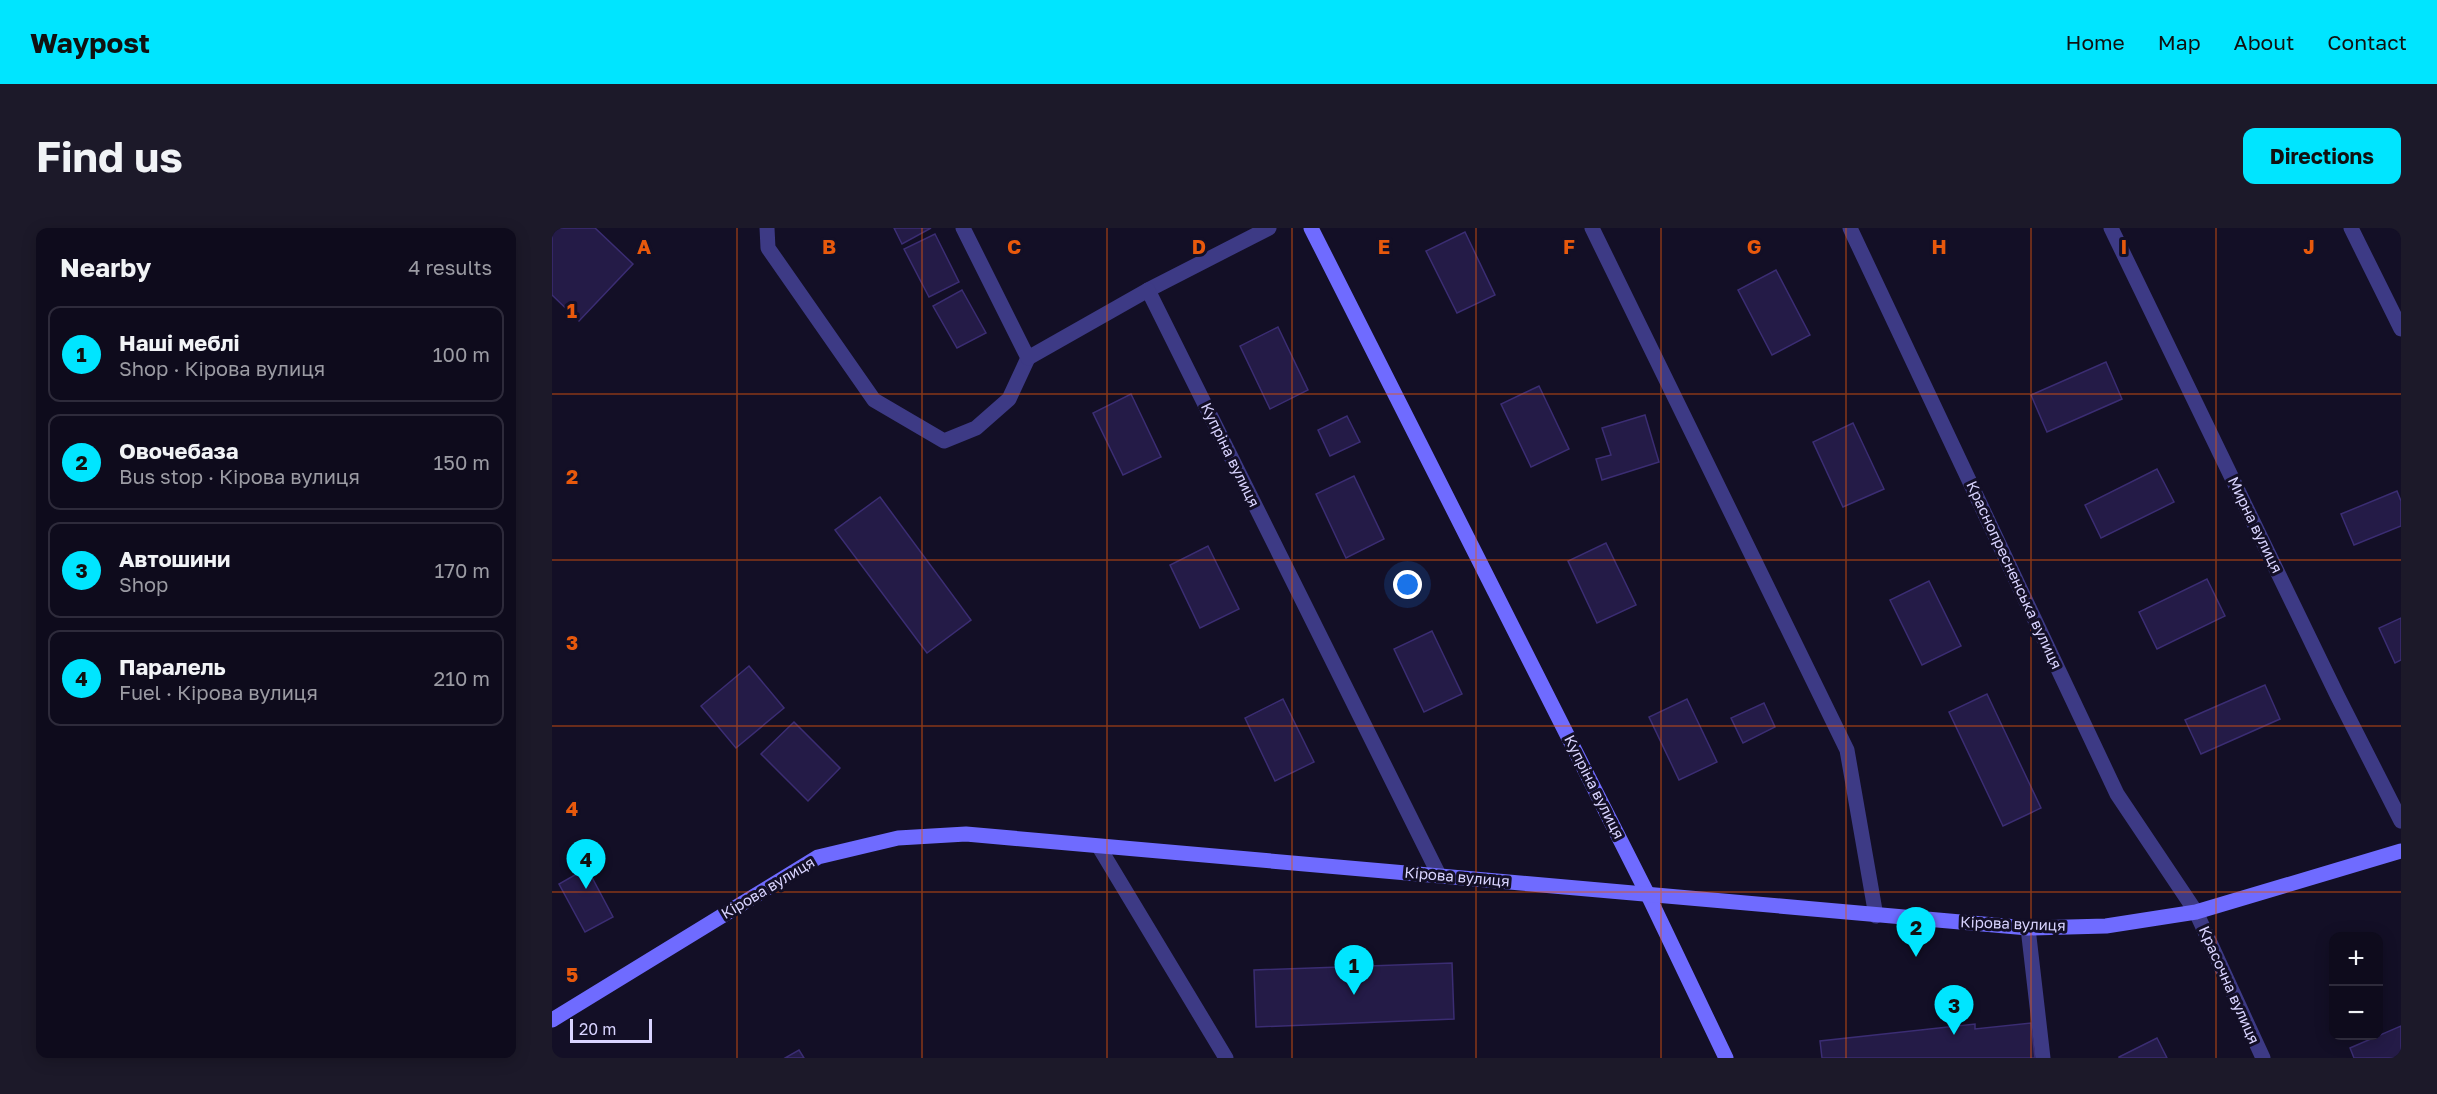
<!DOCTYPE html>
<meta charset="utf-8">
<style>
body{margin:0;font-family:"Golos Text",sans-serif;background:#1c1929;color:#f1f3f6}
.controls{position:absolute;right:18px;bottom:18px;display:grid;overflow:hidden;border-radius:12px;box-shadow:0 3px 15px #0003}
.controls button{width:54px;height:54px;display:grid;place-items:center;padding:0;border:0;border-bottom:2px solid #2e2b3b;background:#0e0b1c;color:#f1f3f6;font:30px sans-serif}
.scale{position:absolute;left:18px;bottom:15px;width:82px;box-sizing:border-box;padding-left:6px;border:3px solid #d9d4ff;border-top:0;font-size:16px;line-height:21px;white-space:nowrap;color:#d9d4ff;-webkit-text-stroke:4px #130f26;paint-order:stroke}
.you{position:absolute;left:856px;top:357px;width:21px;height:21px;margin:-15px;border:4px solid #fff;border-radius:50%;background:#1a73e8;box-shadow:0 0 0 9px #1a73e833}
.badge{display:grid;place-items:center;width:39px;height:39px;border-radius:50%;background:#00e5ff;color:#111;font-size:20px;font-weight:700}
.pin{position:absolute;translate:-50% -50px;filter:drop-shadow(0 2px 3px #0008)}
.pin::after{content:'';position:absolute;top:32px;width:21px;height:18px;background:inherit;clip-path:polygon(0 0,100% 0,50% 100%)}
.list{margin:0;padding:0;list-style:none}
h2{display:flex;justify-content:space-between;align-items:center;height:78px;margin:0;padding:0 24px;font-size:26px}
h2 small{font-size:20px;font-weight:400;color:#9b9ba3}
.list li{display:grid;grid-template-columns:39px 1fr auto;gap:18px;align-items:center;box-sizing:border-box;height:96px;margin:0 12px 12px;padding:0 12px;border:2px solid #2e2b3b;border-radius:12px}
.list b{display:block;font-size:22px;white-space:nowrap}
.list p{margin:0;font-size:20px;white-space:nowrap;color:#9b9ba3}
.list em{font-size:20px;font-style:normal;color:#9b9ba3}
.map{position:relative;flex:none;width:1849px;height:830px;overflow:hidden;border-radius:12px}
header{display:flex;align-items:center;gap:36px;box-sizing:border-box;height:84px;padding:0 30px;background:#00e5ff;color:#111}
header strong{font-size:28px}
nav{display:flex;gap:33px;margin-inline-start:auto;font-size:21px}
.intro{display:flex;align-items:center;justify-content:space-between;box-sizing:border-box;height:144px;padding:0 36px}
h1{margin:0;font-size:42px}
.button{padding:15px 27px;border-radius:12px;background:#00e5ff;color:#111;font-size:21px;font-weight:700}
main{display:flex;gap:36px;padding:0 36px}
aside{flex:1;background:#0e0b1c;border-radius:12px;box-shadow:0 3px 15px #0003}
.map>svg:first-child{display:block}
.building{fill:#241b47;stroke:#3b2d73;stroke-width:1.5}
.lines{fill:none;stroke-linecap:round;stroke-linejoin:round}
.service{stroke:#3d3a85;stroke-width:15}
.minor{stroke:#3d3a85;stroke-width:15}
.secondary{stroke:#6f6bff;stroke-width:15}
.grid{fill:none;stroke:#e8590c;stroke-width:1.5;stroke-opacity:0.55}
.labels{text-anchor:middle;stroke-width:6;stroke-linejoin:round;paint-order:stroke}
.street-label{font-size:15px;fill:#d9d4ff;stroke:#130f26}
.grid-label{font-size:20px;text-anchor:middle;font-weight:bold;fill:#e8590c;stroke:#130f26;stroke-width:6;stroke-linejoin:round;paint-order:stroke}
</style>
<header>
<strong>Waypost</strong>
<nav><a>Home</a><a>Map</a><a>About</a><a>Contact</a></nav>
</header>
<div class="intro"><h1>Find us</h1><a class="button">Directions</a></div>
<main>
<aside>
<h2>Nearby<small>4 results</small></h2>
<ul class="list">
<li><span class="badge">1</span><div><b>Наші меблі</b><p>Shop · Кірова вулиця</p></div><em>100 m</em></li>
<li><span class="badge">2</span><div><b>Овочебаза</b><p>Bus stop · Кірова вулиця</p></div><em>150 m</em></li>
<li><span class="badge">3</span><div><b>Автошини</b><p>Shop</p></div><em>170 m</em></li>
<li><span class="badge">4</span><div><b>Паралель</b><p>Fuel · Кірова вулиця</p></div><em>210 m</em></li>
</ul>
</aside>
<div class="map">
<svg width="1849" height="830" viewBox="0 0 1849 830">
<rect width="100%" height="100%" fill="#130f26"/>
<g class="building">
<path d="M0,0H43L81,36L27,93L0,67Z"/>
<path d="M342,0H379L350,16Z"/>
<path d="M913,4L943,67L905,85L874,23Z"/>
<path d="M383,6L407,54L377,69L352,21Z"/>
<path d="M1224,42L1258,107L1220,127L1186,62Z"/>
<path d="M410,62L434,105L405,120L381,78Z"/>
<path d="M726,99L756,162L718,181L688,118Z"/>
<path d="M1554,134L1570,171L1495,204L1479,167Z"/>
<path d="M987,158L1017,221L979,239L949,176Z"/>
<path d="M579,166L609,229L571,247L541,185Z"/>
<path d="M1093,187L1107,234L1050,252L1044,231L1059,227L1050,200Z"/>
<path d="M795,188L808,214L778,228L766,202Z"/>
<path d="M1301,195L1332,261L1291,279L1261,214Z"/>
<path d="M1605,241L1622,274L1549,310L1533,277Z"/>
<path d="M802,248L832,311L794,330L764,266Z"/>
<path d="M1845,263L1849,273V298L1802,317L1789,286Z"/>
<path d="M328,269L419,392L375,425L283,302Z"/>
<path d="M1054,315L1084,377L1045,395L1016,333Z"/>
<path d="M656,318L687,381L648,400L618,337Z"/>
<path d="M1655,351L1673,388L1605,421L1587,384Z"/>
<path d="M1377,353L1409,418L1370,437L1338,372Z"/>
<path d="M1849,390V432L1843,435L1827,400Z"/>
<path d="M880,403L910,466L872,484L842,421Z"/>
<path d="M197,438L232,480L184,520L149,478Z"/>
<path d="M1713,457L1728,491L1649,526L1633,492Z"/>
<path d="M1435,466L1489,580L1451,598L1397,484Z"/>
<path d="M731,471L762,534L723,553L693,490Z"/>
<path d="M1135,471L1165,534L1127,552L1097,489Z"/>
<path d="M1212,475L1223,499L1191,515L1179,490Z"/>
<path d="M242,494L288,540L256,573L209,526Z"/>
<path d="M35,640L61,689L33,704L7,656Z"/>
<path d="M900,735L902,791L704,799L702,742Z"/>
<path d="M1479,795L1483,830H1270L1268,813L1423,796V801Z"/>
<path d="M1849,798V830H1802L1798,820Z"/>
<path d="M1605,810L1615,830H1567V829Z"/>
<path d="M247,822L252,830H233Z"/>
</g>
<g class="lines">
<g class="service">
<path d="M215,0L216,20L322,172L392,213L424,200L457,171L476,130"/>
<path d="M596,62L717,0"/>
</g>
<g class="minor">
<path d="M411,0L476,130L596,62L887,647"/>
<path d="M1040,0L1295,522L1324,688"/>
<path d="M1298,0L1565,566L1644,684L1711,830"/>
<path d="M1559,0L1785,467L1849,593"/>
<path d="M1799,0L1849,101"/>
<path d="M547,619L674,830"/>
<path d="M1476,700L1491,830"/>
</g>
<g class="secondary">
<path d="M759,0L1096,667L1174,830"/>
<path d="M0,792L266,629L346,610L414,606L1476,700L1554,698L1644,684L1849,623"/>
</g>
</g>
<path class="grid" d="M185,0V830M370,0V830M555,0V830M740,0V830M924,0V830M1109,0V830M1294,0V830M1479,0V830M1664,0V830M0,166H1849M0,332H1849M0,498H1849M0,664H1849"/>
<g class="labels">
<g class="street-label">
<text transform="translate(678 227) rotate(64)" y="5">Купріна вулиця</text>
<text transform="translate(1703 297) rotate(64)" y="5">Мирна вулиця</text>
<text transform="translate(1462 347) rotate(65)" y="5">Краснопресненська вулиця</text>
<text transform="translate(1042 559) rotate(63)" y="5">Купріна вулиця</text>
<text transform="translate(905 649) rotate(5)" y="5">Кірова вулиця</text>
<text transform="translate(216 660) rotate(-31)" y="5">Кірова вулиця</text>
<text transform="translate(1461 696) rotate(2)" y="5">Кірова вулиця</text>
<text transform="translate(1677 757) rotate(66)" y="5">Красочна вулиця</text>
</g>
</g>
<g class="grid-label">
<text x="92" y="26">A</text>
<text x="277" y="26">B</text>
<text x="462" y="26">C</text>
<text x="647" y="26">D</text>
<text x="832" y="26">E</text>
<text x="1017" y="26">F</text>
<text x="1202" y="26">G</text>
<text x="1387" y="26">H</text>
<text x="1572" y="26">I</text>
<text x="1757" y="26">J</text>
<text x="20" y="90">1</text>
<text x="20" y="256">2</text>
<text x="20" y="422">3</text>
<text x="20" y="588">4</text>
<text x="20" y="754">5</text>
</g>
</svg>
<div class="controls">
<button>+</button>
<button>−</button>
</div>
<div class="scale">20 m</div>
<div class="you"></div>
<div class="pin badge" style="left:802px;top:767px">1</div>
<div class="pin badge" style="left:1364px;top:729px">2</div>
<div class="pin badge" style="left:1402px;top:807px">3</div>
<div class="pin badge" style="left:34px;top:661px">4</div>
</div>
</main>
